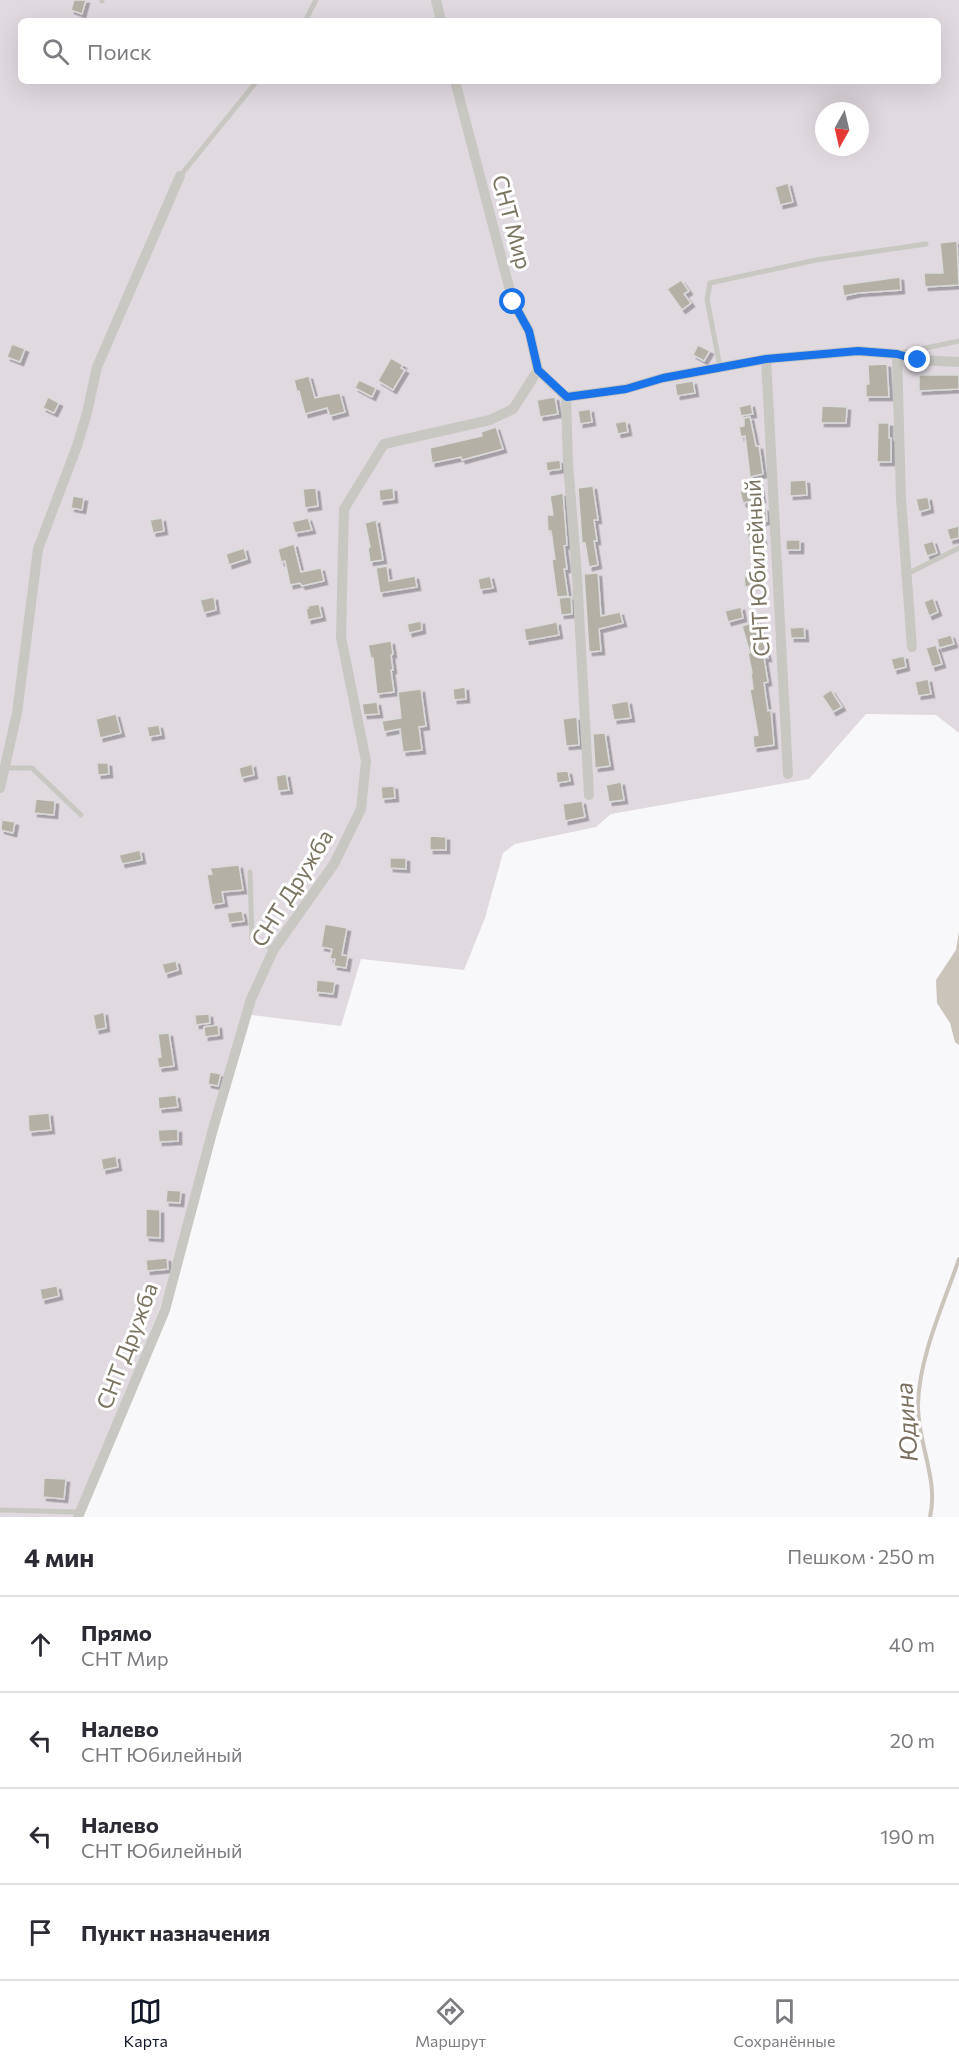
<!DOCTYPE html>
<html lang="ru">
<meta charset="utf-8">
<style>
body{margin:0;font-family:Commissioner,sans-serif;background:#f7f7f7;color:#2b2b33}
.compass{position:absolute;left:815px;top:102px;width:54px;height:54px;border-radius:50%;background:#fff;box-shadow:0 6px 24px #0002;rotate:188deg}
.stop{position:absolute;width:18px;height:18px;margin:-14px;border:4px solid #1a73e8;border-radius:50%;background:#fff}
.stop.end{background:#1a73e8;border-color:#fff;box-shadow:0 2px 6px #0008}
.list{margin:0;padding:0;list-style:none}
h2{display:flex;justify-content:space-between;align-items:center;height:78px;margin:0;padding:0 24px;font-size:26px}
h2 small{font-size:20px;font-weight:400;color:#7c7c81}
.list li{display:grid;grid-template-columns:39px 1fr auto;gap:18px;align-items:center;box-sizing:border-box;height:96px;padding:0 24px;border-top:2px solid #e1e1e2}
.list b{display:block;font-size:22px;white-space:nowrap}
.list p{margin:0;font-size:20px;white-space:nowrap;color:#7c7c81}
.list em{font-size:20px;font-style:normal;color:#7c7c81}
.icon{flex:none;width:33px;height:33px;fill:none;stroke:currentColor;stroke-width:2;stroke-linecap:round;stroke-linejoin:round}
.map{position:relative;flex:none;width:959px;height:1517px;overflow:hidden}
.search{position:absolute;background:#fff;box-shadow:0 6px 24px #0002;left:18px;right:18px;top:18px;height:66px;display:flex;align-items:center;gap:15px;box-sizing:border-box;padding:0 21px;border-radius:9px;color:#7c7c81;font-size:22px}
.sheet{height:462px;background:#fff}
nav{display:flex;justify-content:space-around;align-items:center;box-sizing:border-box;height:84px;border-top:2px solid #e1e1e2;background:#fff;font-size:16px;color:#7c7c81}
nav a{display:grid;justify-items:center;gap:3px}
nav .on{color:#111827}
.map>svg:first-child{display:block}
.green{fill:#e0d9e0;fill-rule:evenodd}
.water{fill:#cac4bb}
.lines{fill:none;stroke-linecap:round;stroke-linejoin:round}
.stream{stroke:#cac4bb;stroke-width:4}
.building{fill:#b5b0a5;stroke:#dadadb;stroke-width:1.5;filter:url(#shadow)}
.lane{stroke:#c9c7c1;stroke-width:5}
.street{stroke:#c9c7c1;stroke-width:10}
.route{stroke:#1a73e8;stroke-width:8}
.labels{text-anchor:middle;stroke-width:6;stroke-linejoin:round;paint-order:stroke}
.street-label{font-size:22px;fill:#7b7461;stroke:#fff}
.water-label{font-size:24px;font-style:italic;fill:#7b6f60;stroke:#fff}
</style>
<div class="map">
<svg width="959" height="1517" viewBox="0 0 959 1517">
<defs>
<filter id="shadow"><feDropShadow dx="3.5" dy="3.5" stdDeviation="0" flood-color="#0004"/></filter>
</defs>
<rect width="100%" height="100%" fill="#f8f8fa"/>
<path class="green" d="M0,0H959V733L936,715L866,714L809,779L611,814L596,827L515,844L503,853L485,918L464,970L361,959L341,1026L243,1014L160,1308L75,1517H0ZM21,21H938V81H21ZM824,111H860V147H824Z"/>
<path class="water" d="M959,931V1045L955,1042L950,1023L937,1003L936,980L956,950Z"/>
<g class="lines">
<path class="stream" d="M930,1517C939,1479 917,1442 918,1404C919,1357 944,1303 959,1259"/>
</g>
<g class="building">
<path d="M74,0H86L82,14L71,10Z"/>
<path d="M788,183L793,202L780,205L775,187Z"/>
<path d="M957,241L959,285L925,287L924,273H943L940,243Z"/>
<path d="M900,277L901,290L858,293L844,296L842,285Z"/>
<path d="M681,280L689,291L684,294L691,303L682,310L667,289Z"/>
<path d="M12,344L25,349L20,362L7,357Z"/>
<path d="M698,345L710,351L704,361L693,355Z"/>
<path d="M391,358L403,365L401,368L405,370L393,390L378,381Z"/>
<path d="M887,364L889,397H866V384H869L868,365Z"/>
<path d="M919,375H959V389L919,391Z"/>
<path d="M309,376L315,398L340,393L345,412L330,416L327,408L305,414L299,391L297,392L294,380Z"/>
<path d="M359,380L376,388L372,397L355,388Z"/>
<path d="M693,381L695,393L677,396L675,384Z"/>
<path d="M48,397L59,403L54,413L43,408Z"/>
<path d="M555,397L558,414L540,417L537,400Z"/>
<path d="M751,404L753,414L741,416L739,407Z"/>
<path d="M822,406L847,407L846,423H821Z"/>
<path d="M590,409L592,422L580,424L578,411Z"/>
<path d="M750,417L756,446H759L763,474L750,477L745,436L741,437L739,427L744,426V418Z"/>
<path d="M626,421L628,432L618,434L615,423Z"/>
<path d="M878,423H889V438H891V462H877Z"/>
<path d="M496,427L503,449L462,460L461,457L432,463L430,448L482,436L481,432Z"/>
<path d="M560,460L561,469L547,471L546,462Z"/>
<path d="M806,480L807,495L790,496V481Z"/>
<path d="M759,482L762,499L743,503L740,491L747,489L746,485Z"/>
<path d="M593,486L598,520H594L597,541H594L598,565L589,567L585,543H582L578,488Z"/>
<path d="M316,488L318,506L305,508L303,489Z"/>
<path d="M393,488L394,499L380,501L379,490Z"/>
<path d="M563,493L567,545L564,546L567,569H564L568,596L557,597L552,560L555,559L551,531H548L547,515H553L550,496Z"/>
<path d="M73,496L84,498L82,510L71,508Z"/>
<path d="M928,497L930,509L919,512L916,499Z"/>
<path d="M766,508L767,521L756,522V509Z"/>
<path d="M162,518L164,531L153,533L150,520Z"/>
<path d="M308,518L312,530L295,533L292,522Z"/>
<path d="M376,520L383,560L370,562L368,548L370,547L365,523Z"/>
<path d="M959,526V538L950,540L947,529Z"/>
<path d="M761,531L763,541L749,543L747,532Z"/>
<rect x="786" y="540" width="14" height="10"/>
<path d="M933,541L937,553L927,556L923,544Z"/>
<path d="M294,544L301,572L321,568L324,581L302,586L300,583L290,585L285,561L281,562L278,549Z"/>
<path d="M244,548L247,559L229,565L226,554Z"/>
<path d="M387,566L389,581L415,576L417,587L380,593L376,568Z"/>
<path d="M598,573L601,616L620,612L623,623L599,629L601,651L589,652L584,574Z"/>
<path d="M757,575L758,585L745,587L744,577Z"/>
<path d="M490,576L493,588L480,590L478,579Z"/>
<path d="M214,597L216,610L204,613L200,600Z"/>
<path d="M571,597L572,614L561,615L559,598Z"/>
<path d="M933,598L938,612L929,616L924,602Z"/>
<path d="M319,604L322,617L308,620L306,609L308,608V606Z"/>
<path d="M741,607L743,618L728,622L725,611Z"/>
<path d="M421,621L422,630L409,633L407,624Z"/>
<path d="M758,621L768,658H764L768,682L764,683L768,711L771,710L774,745L754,748L753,736L758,735L750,690L753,689L751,673H752L748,653H750L742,626Z"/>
<path d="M557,622L559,635L526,641L524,629Z"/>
<path d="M804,627L805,638H791L790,628Z"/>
<path d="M951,635L954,644L939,648L937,639Z"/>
<path d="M391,641L393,654L391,655L393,670H391L394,692L377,694L373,658H371L368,645Z"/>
<path d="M936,645L942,664L932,667L926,648Z"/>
<path d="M904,656L906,667L894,670L891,659Z"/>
<path d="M928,679L931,694L918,696L915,682Z"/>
<path d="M465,687L466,699L454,700L453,689Z"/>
<path d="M421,689L426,726L419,727L422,750L403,752L400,729L384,732L382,721L401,718L398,692Z"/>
<path d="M831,690L842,707L833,712L822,696Z"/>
<path d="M628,701L631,718L614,720L611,704Z"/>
<path d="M377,702L379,714L364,715L362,704Z"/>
<path d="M116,714L121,733L100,738L96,719Z"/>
<path d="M577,717L579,745L566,746L563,719Z"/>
<path d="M159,725L161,735L149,737L147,727Z"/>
<path d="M605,733L610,766L595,768L593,734Z"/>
<path d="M97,763H108L109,774L98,775Z"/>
<path d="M252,764L254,775L241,778L239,768Z"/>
<path d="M568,771L570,781L557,783L556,772Z"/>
<path d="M286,774L289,790L278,791L276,776Z"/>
<path d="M621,782L624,800L609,802L606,785Z"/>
<path d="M394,786L395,798L382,799L381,787Z"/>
<path d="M36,799L55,801L54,815L34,813Z"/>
<path d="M582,801L585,817L565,821L563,804Z"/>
<path d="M2,820L15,822L13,833L1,830Z"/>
<path d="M430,836L446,837V850H430Z"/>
<path d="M140,850L142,860L122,864L119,855Z"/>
<path d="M390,858H406V869L390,868Z"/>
<path d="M239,865L243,890L222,892L224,903L212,905L207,875L212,874L210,868Z"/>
<path d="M242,911L244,921L229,923L227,913Z"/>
<path d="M325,924L347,928L342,955L348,956L346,968L334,966L335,959H330L332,949L321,947Z"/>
<path d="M176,961L178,970L165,974L162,964Z"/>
<path d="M317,980L335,982L333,994L316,992Z"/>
<path d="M104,1012L106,1028L96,1030L93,1015Z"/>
<path d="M209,1014L210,1023L196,1025L195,1015Z"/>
<path d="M218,1025L219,1035L205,1037L204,1027Z"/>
<path d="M169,1033L174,1066L159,1068L157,1058L161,1057L158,1034Z"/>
<path d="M210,1072L221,1074L218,1086L208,1084Z"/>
<path d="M176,1095L178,1107L159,1109L158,1097Z"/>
<path d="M49,1113L51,1130L29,1132L28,1115Z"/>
<path d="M178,1129V1141L159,1142L158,1130Z"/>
<path d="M116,1156L118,1167L103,1170L101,1159Z"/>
<path d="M167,1190L181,1191L180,1203L166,1202Z"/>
<path d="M146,1209L160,1210V1238L146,1237Z"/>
<path d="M167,1258L168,1269L147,1271L146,1260Z"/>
<path d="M57,1286L59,1296L42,1300L40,1289Z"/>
<path d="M44,1478L66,1479L64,1499L43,1497Z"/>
</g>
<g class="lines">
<g class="lane">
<path d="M102,1V0"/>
<path d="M305,21L316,0"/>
<path d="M180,176L257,81"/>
<path d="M902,353L959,341"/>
<path d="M720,367L707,299L710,283L816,260L926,244"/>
<path d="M907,574L959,548"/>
<path d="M4,768H32L81,815"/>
<path d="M250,872L252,939L274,949"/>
<path d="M0,1510L79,1512"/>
</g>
<g class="street">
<path d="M436,0L441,21"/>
<path d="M455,81L513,302L529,331L538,370"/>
<path d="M897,354L901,499L912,647"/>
<path d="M766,359L788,774"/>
<path d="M538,370L566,397L625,389L663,378L766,359L858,351L897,354L918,360L959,362"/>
<path d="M566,397L568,463L577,576L589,795"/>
<path d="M0,788L17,713L38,549L77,446L87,413L97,367L180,176"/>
<path d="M78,1517L165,1310L213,1129L251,999L274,949L334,864L361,809L366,761L341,637L344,509L384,444L490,420L513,409L538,370"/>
</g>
</g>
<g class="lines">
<path class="route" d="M513,302L529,331L538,370L567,397L626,389L663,378L766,359L858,351L897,354L918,360"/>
</g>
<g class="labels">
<g class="street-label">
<text transform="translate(512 222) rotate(75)" y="8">СНТ Мир</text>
<text transform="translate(757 568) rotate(-93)" y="8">СНТ Юбилейный</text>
<text transform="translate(292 888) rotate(-58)" y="8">СНТ Дружба</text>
<text transform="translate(127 1346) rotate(-69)" y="8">СНТ Дружба</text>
</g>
<g class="water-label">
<text transform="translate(907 1422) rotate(-94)" y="8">Юдина</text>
</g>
</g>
</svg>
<svg class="compass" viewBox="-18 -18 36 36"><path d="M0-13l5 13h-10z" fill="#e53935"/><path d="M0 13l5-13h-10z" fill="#7c7c81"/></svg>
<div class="stop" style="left:513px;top:302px"></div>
<div class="stop end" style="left:918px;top:360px"></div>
<div class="search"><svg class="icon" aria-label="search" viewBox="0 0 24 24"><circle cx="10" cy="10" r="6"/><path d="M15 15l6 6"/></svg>Поиск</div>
</div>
<section class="sheet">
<h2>4 мин<small>Пешком · 250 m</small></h2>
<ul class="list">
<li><svg class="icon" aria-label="ahead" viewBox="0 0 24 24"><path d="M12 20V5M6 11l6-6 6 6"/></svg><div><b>Прямо</b><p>СНТ Мир</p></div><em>40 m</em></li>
<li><svg class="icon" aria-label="left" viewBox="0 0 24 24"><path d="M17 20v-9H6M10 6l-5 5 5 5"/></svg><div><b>Налево</b><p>СНТ Юбилейный</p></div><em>20 m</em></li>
<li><svg class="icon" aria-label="left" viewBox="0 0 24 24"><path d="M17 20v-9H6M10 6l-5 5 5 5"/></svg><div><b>Налево</b><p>СНТ Юбилейный</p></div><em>190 m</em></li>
<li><svg class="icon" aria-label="arrive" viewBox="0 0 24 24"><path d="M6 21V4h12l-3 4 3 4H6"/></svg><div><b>Пункт назначения</b></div></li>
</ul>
</section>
<nav>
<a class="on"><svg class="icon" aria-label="map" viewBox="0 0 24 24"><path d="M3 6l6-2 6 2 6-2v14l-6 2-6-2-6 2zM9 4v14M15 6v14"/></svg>Карта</a>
<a><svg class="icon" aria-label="directions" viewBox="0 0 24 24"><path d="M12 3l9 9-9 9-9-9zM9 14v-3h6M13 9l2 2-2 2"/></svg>Маршрут</a>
<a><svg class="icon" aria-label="saved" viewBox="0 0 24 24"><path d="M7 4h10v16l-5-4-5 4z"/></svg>Сохранённые</a>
</nav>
